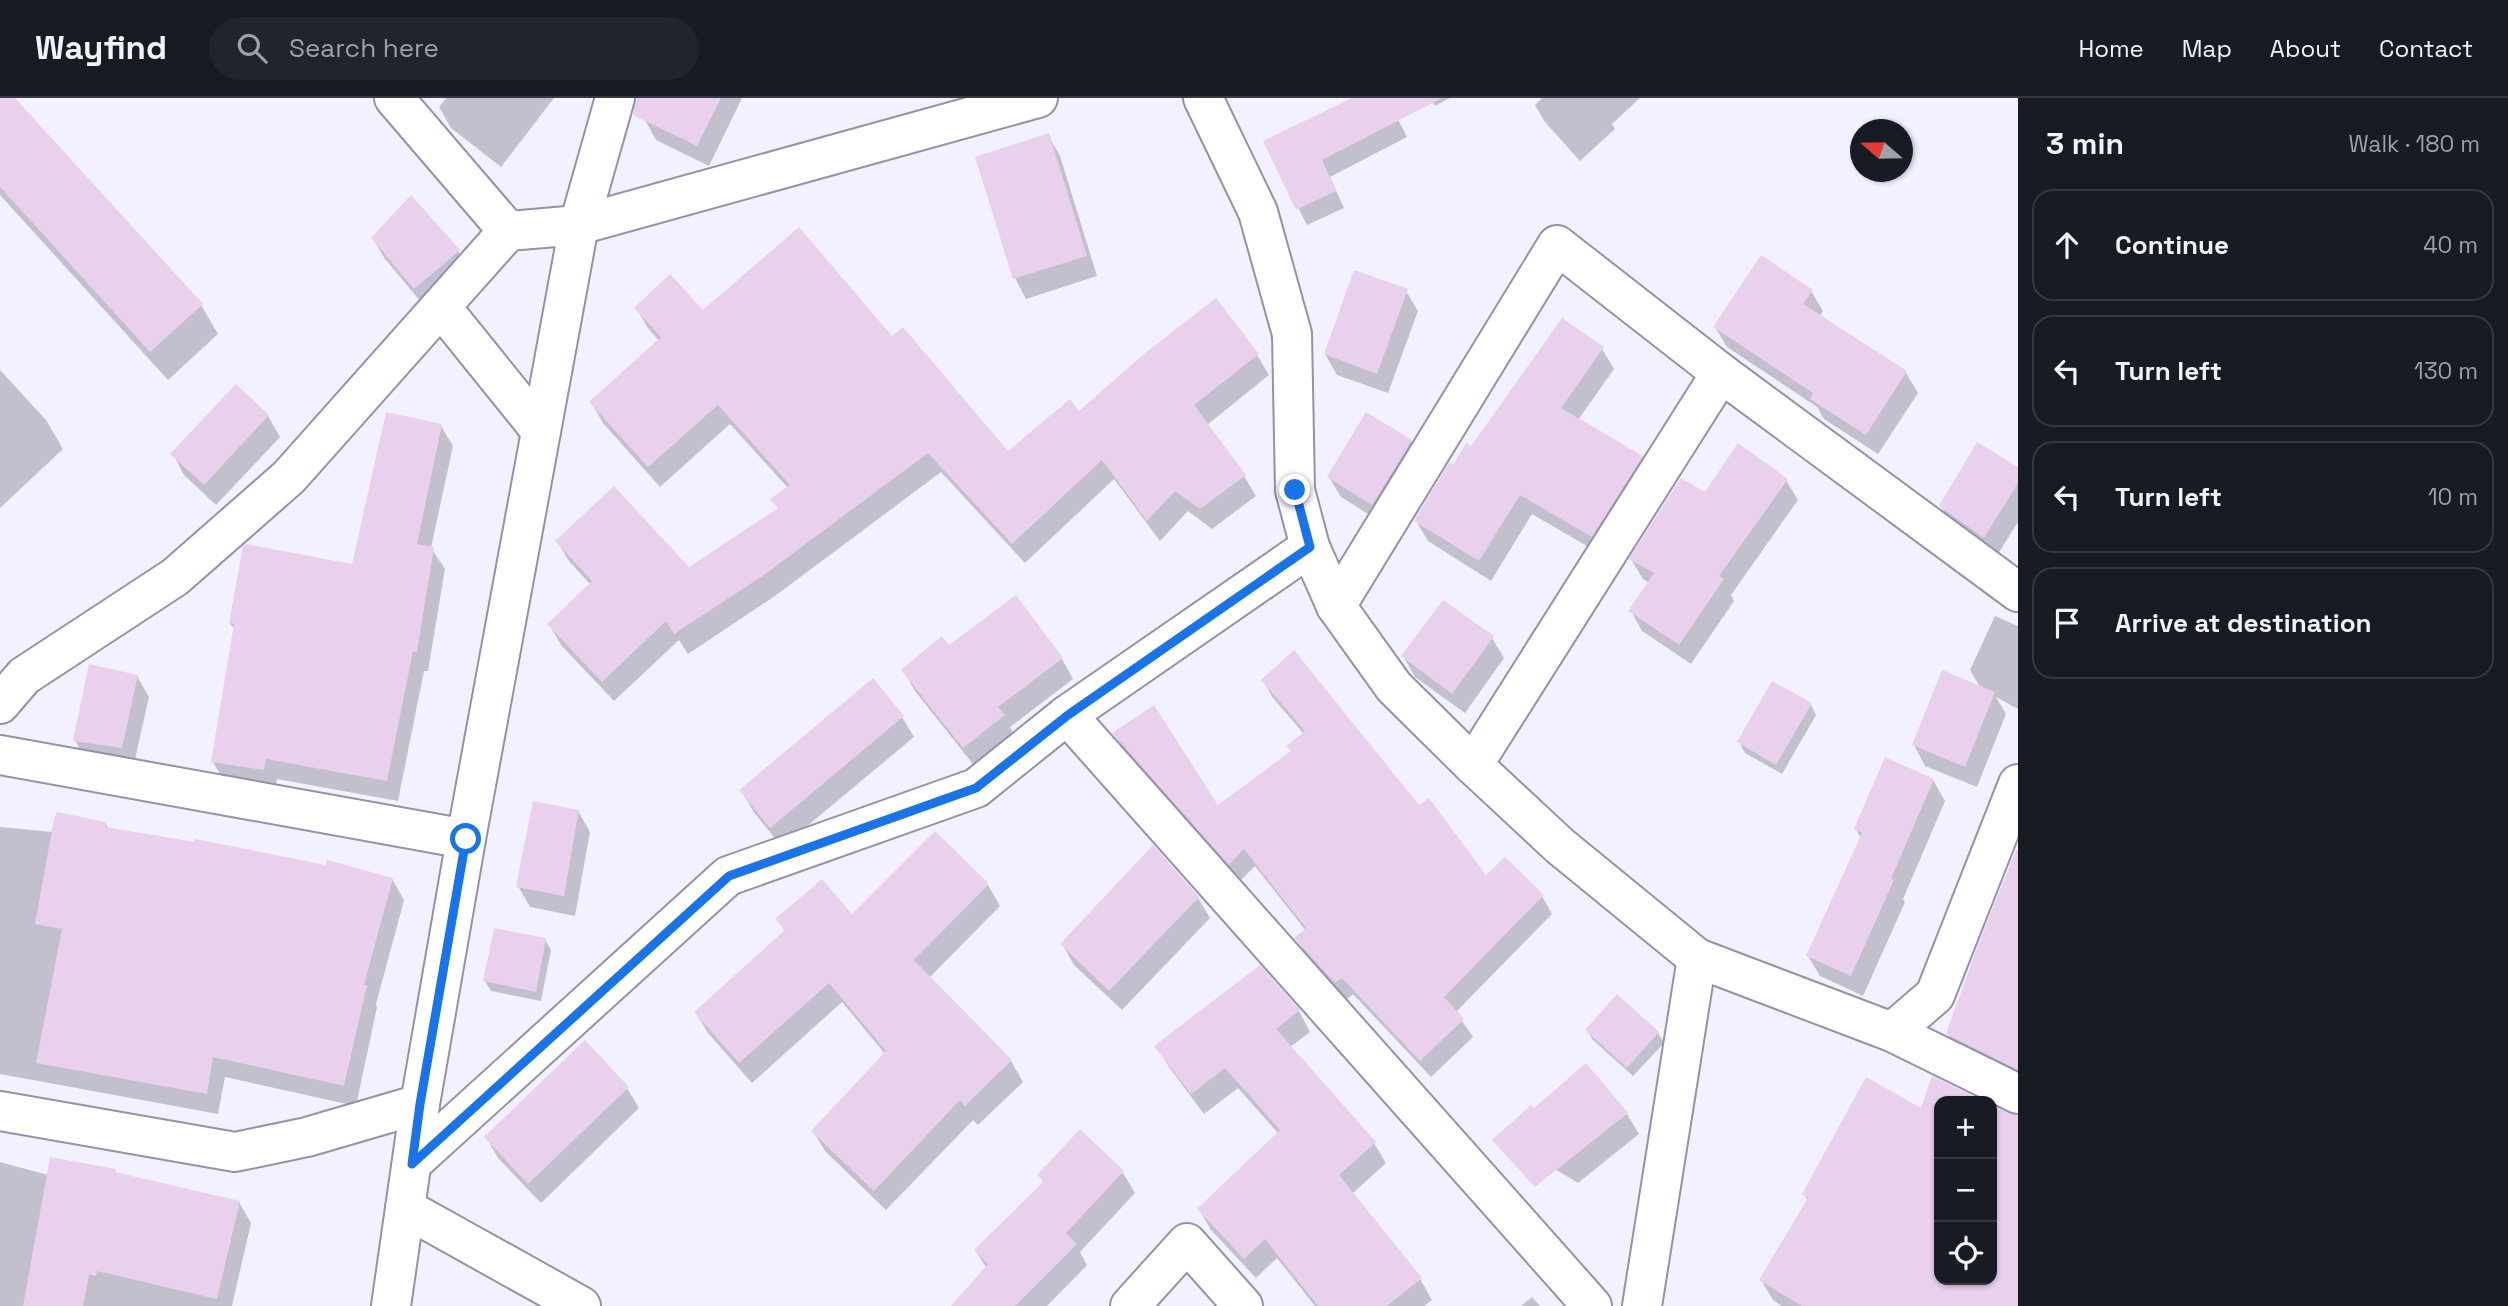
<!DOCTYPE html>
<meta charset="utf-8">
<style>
body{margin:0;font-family:"Space Grotesk",sans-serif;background:#20242c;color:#f1f3f6}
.controls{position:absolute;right:21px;bottom:21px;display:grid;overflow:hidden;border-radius:14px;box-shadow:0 2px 5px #0004}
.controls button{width:63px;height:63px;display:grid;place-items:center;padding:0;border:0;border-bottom:2px solid #363941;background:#171b24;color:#f1f3f6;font:35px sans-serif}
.compass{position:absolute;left:1850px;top:21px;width:63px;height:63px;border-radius:50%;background:#171b24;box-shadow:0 2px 5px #0004;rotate:290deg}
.stop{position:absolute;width:21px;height:21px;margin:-16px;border:5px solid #1a73e8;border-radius:50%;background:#fff}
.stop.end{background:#1a73e8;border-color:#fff;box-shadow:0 2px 7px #0008}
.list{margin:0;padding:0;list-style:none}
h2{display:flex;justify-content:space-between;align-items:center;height:91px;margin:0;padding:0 28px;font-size:30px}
h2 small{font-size:23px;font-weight:400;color:#9ea1a6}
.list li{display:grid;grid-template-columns:46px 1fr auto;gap:21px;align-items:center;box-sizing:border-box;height:112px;margin:0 14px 14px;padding:0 14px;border:2px solid #363941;border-radius:21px}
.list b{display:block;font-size:26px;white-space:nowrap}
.list em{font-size:23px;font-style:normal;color:#9ea1a6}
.icon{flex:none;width:38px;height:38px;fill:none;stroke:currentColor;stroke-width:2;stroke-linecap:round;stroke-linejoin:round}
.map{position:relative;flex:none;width:2018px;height:1208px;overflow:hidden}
header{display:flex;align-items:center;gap:42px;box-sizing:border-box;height:98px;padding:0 35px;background:#171b24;border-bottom:2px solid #363941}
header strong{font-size:33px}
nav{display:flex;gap:38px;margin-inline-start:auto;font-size:24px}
.search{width:490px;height:63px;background:#20242c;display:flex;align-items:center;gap:18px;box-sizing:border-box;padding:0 24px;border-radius:38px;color:#9ea1a6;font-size:26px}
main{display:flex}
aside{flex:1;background:#171b24}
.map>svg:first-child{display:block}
.shadow{fill:#0003}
.building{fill:#e9d0ed}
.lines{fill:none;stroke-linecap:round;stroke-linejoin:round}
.street-casing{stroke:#9490af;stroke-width:42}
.street{stroke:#fff;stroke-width:38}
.route{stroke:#1a73e8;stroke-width:9}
</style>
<header>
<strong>Wayfind</strong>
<div class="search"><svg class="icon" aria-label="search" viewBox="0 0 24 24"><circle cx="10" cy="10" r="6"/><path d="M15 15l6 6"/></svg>Search here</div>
<nav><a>Home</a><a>Map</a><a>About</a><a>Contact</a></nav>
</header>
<main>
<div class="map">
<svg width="2018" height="1208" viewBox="0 0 2018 1208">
<rect width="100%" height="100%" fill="#f2f1ff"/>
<g class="shadow">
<path d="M0,0H13L201,207L218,236L168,282L0,97Z"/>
<path d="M446,0H554L501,69L451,30L439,9Z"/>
<path d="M655,0H742L709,68L656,42L645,22Z"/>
<path d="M1355,0H1387L1407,39L1330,79L1344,110L1307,127L1265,43Z"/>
<path d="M1431,0H1450L1435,8Z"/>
<path d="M1542,0H1640L1612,26L1615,31L1580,63L1545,24L1535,7Z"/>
<path d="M1048,37L1060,58L1097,178L1026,201L1015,180Z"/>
<path d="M373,141L458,153L470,173L427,211L385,161Z"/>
<path d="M1406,193L1418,213L1388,295L1337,277L1325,256Z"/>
<path d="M1811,193L1823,213L1819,219L1906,275L1918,295L1878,356L1824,321L1817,309L1727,249L1715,229Z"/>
<path d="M636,210L703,215L892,241L1008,355L1079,316L1257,257L1269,277L1207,327L1244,378L1256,398L1212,431L1188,413L1160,443L1114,381L1025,465L941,374L775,498L688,556L679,542L614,603L561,547L549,526L591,487L569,463L557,443L688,472L779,412L773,401L788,390L730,326L660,389L603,325L591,304L659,243L648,230Z"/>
<path d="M1602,251L1614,271L1578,322L1642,359L1653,379L1604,458L1532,416L1491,483L1428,443L1416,423L1454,370L1471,351Z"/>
<path d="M0,272L46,322L63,351L0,410Z"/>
<path d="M236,288L268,318L280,339L216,407L184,377L173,356Z"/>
<path d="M441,328L453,348L431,450L445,471L428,573H424L398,703L277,681L275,692L225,684L213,664L235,532L230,525L354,468Z"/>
<path d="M1411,343L1423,364L1384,426L1341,399L1329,379Z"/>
<path d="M2018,371V424L1996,459L1953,429L1941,408Z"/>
<path d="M1786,382L1798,402L1731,497L1734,503L1691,566L1642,533L1631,513L1649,485L1643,481L1631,461L1705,396Z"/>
<path d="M1995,518L2018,528V611L1996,599L2006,616L1977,689L1925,668L1914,647L1980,589L1970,572Z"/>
<path d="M1492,540L1504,560L1465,615L1415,579L1403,558Z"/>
<path d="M949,549L1062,561L1073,581L1010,629L1015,638L976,670L915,593L903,572Z"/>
<path d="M137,578L149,599L133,670L86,663L75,642Z"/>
<path d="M1263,582L1418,710L1486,780L1542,798L1552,816L1456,914L1473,939L1431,979L1353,896L1346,902L1307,858L1296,840L1306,833L1255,768L1240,783L1125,653L1115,636L1218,710L1292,654L1304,636L1273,600Z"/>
<path d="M1811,607L1816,617L1782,676L1745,655L1739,644Z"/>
<path d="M902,619L914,639L782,749L753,713L741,692Z"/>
<path d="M1933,682L1945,703L1903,801L1905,804L1863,898L1820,878L1808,858L1861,741L1856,731Z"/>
<path d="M578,713L590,734L575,818L530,809L518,788Z"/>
<path d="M105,725L109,732L392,781L404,802L376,906L377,909L356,1008L225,979L218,1016L0,976V729L53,734Z"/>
<path d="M935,735L988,787L1000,808L929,880L1011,963L1023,984L978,1027L973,1022L886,1112L825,1053L813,1033L886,957L842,904L752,985L708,935L696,915L785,834L778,821L852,819Z"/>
<path d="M1198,800L1210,820L1122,912L1074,867L1062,846Z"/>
<path d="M2018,806V985L1960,957L1948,936Z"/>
<path d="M545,842L551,852L541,903L491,893L485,883Z"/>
<path d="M1259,869L1299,913L1310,934L1290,949L1374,1045L1386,1065L1352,1096L1420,1181L1432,1202L1424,1208H1315L1277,1160L1256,1180L1211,1132L1199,1111L1279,1036L1238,990L1204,1016L1169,969L1157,949Z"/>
<path d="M1587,932L1658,935L1664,945L1633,978L1593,942Z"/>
<path d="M1933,980L1979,1003H1939V1182H1992V1009L2008,1018L2018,1019V1208H1782L1773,1202L1761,1182L1808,1103L1804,1096L1922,1012Z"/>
<path d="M627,990L639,1010L541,1105L498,1060L486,1039Z"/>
<path d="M1627,1016L1639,1036L1578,1085L1523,1052Z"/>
<path d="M1080,1034L1123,1075L1135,1095L1080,1154L1087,1167L1047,1208H953L987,1171L976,1153L1044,1085L1040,1077Z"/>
<path d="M0,1064L48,1077L115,1072L116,1076L239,1104L251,1125L232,1208H0Z"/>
<path d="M1532,1199L1540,1208H1521Z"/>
</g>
<g class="building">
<path d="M0,0H15L203,206L150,254L0,89Z"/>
<path d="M636,0H721L697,48L633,17Z"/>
<path d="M1352,0H1442L1322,62L1336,93L1296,112L1263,43Z"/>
<path d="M1049,35L1087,158L1013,181L975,59Z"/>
<path d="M411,97L460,152L414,191L371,140Z"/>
<path d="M799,129L892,238L903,229L1008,353L1070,301L1079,313L1145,255L1216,200L1259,256L1194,307L1246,377L1200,411L1175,393L1147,423L1102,362L1012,446L928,355L764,477L674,536L666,523L602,584L547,526L592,483L555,443L614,388L689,469L778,410L770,401L790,387L718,307L648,369L589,304L661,239L634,210L670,176L703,212Z"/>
<path d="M1761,157L1813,192L1803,206L1907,273L1866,337L1810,301L1813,295L1713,229Z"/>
<path d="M1354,172L1408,191L1377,276L1324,256Z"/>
<path d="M1562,220L1604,249L1561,310L1643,358L1592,439L1520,397L1479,463L1414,423L1449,365L1453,367L1466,345L1471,348Z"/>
<path d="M236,286L269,317L204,387L170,356Z"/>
<path d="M386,314L442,326L417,446L434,449L417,554L413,553L387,683L266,661L264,672L211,664L234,526L229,525L243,448L246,446L352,466Z"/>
<path d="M1366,314L1412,342L1372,407L1327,379Z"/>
<path d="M1977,344L2018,369V385L1984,440L1939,408Z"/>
<path d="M1738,345L1788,381L1719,478L1724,481L1679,547L1628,513L1654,475L1629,461L1681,380L1705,394Z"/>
<path d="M1016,497L1063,560L998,609L1005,617L963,650L901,572L942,538L949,547Z"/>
<path d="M1443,502L1494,538L1452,596L1401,558Z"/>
<path d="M1294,552L1419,707L1429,700L1486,777L1505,759L1544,797L1444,899L1464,921L1420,963L1342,880L1335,885L1294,840L1306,830L1244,751L1229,767L1112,635L1154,607L1218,707L1291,653L1286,648L1305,633L1261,582Z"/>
<path d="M89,566L138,577L122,650L73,643Z"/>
<path d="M1942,572L1995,594L1965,669L1912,647Z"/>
<path d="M873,580L904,618L770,730L739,692Z"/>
<path d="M1772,583L1812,605L1776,667L1737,644Z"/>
<path d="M1885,659L1934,681L1891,781L1894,782L1851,878L1806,858L1862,735L1854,731Z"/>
<path d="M533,703L579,712L564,798L516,789Z"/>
<path d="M57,714L106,724L105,729L194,744L195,741L326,767L327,762L393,780L364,887H367L344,988L213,959L207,996L36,965L62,831L35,826L54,721Z"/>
<path d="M935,733L989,786L914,862L1012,962L965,1008L960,1002L874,1093L811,1033L886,953L829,885L739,965L694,914L785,832L775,821L822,781L852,816Z"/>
<path d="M1153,747L1199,799L1109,893L1060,846Z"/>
<path d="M2016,752H2018V972L1946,936L1975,855Z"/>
<path d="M494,830L546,840L536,894L483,883Z"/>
<path d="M1260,867L1300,912L1276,931L1376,1044L1339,1077L1422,1180L1387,1208H1318L1265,1141L1244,1161L1197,1111L1280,1032L1225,970L1191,996L1154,948Z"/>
<path d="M1617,896L1659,934L1627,970L1585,932Z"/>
<path d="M585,942L629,989L528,1086L484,1039Z"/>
<path d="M1586,965L1628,1015L1535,1089L1492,1042L1531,1007L1534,1010Z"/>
<path d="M1932,978L1983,1003H1939V1182H1992V1007L2018,1018V1208H1802L1759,1182L1808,1100L1802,1096L1866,979L1921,1010Z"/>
<path d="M1080,1031L1124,1073L1066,1135L1077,1146L1015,1208H951L988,1166L974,1152L1044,1083L1037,1077Z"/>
<path d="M50,1059L116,1071L115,1074L240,1103L217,1201L97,1173L96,1178L89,1177L83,1208H23Z"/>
</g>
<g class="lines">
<defs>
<g id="street">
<path d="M394,0L508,133"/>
<path d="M1203,0L1258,114L1292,236L1295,392L1310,449L1336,508L1394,589L1473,667L1560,748L1697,860L1892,934L2018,996"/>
<path d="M441,209L541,333"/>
<path d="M1310,449L1067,617L1592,1208"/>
<path d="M1336,508L1557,147L1721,275L2018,494"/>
<path d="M0,606L24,578L175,479L289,379L508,133L579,127L1038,0"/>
<path d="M0,657L466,741"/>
<path d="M1473,667L1721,275"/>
<path d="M1892,934L1935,897L2018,686"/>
<path d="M0,1013L235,1054L307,1039L420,1006"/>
<path d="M412,1065L728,778L976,690L1067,617"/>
<path d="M405,1110L581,1208"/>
<path d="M391,1208L420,1006L466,741L579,127L615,0"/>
<path d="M1130,1208L1187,1145L1243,1208"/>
<path d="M1642,1208L1697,860"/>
</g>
</defs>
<use href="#street" class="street-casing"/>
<use href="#street" class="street"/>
</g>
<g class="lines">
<path class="route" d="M466,741L420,1006L412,1066L729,778L976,690L1068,617L1310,449L1295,392"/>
</g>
</svg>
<div class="controls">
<button>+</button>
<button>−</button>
<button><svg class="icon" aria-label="locate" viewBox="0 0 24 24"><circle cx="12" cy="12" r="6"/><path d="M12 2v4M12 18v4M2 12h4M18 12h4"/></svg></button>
</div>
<svg class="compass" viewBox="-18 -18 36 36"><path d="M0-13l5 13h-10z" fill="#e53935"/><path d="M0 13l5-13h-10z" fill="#9ea1a6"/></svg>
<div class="stop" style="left:466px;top:741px"></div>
<div class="stop end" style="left:1295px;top:392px"></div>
</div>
<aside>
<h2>3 min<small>Walk · 180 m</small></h2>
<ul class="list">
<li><svg class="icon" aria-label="ahead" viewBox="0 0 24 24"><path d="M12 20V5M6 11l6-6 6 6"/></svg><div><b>Continue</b></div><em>40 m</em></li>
<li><svg class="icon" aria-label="left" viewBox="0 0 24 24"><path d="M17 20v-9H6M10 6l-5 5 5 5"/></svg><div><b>Turn left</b></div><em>130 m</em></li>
<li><svg class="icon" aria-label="left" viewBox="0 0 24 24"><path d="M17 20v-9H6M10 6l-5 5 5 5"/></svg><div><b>Turn left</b></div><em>10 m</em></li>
<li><svg class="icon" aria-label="arrive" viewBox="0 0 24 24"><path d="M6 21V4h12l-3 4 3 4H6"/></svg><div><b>Arrive at destination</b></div></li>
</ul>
</aside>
</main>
